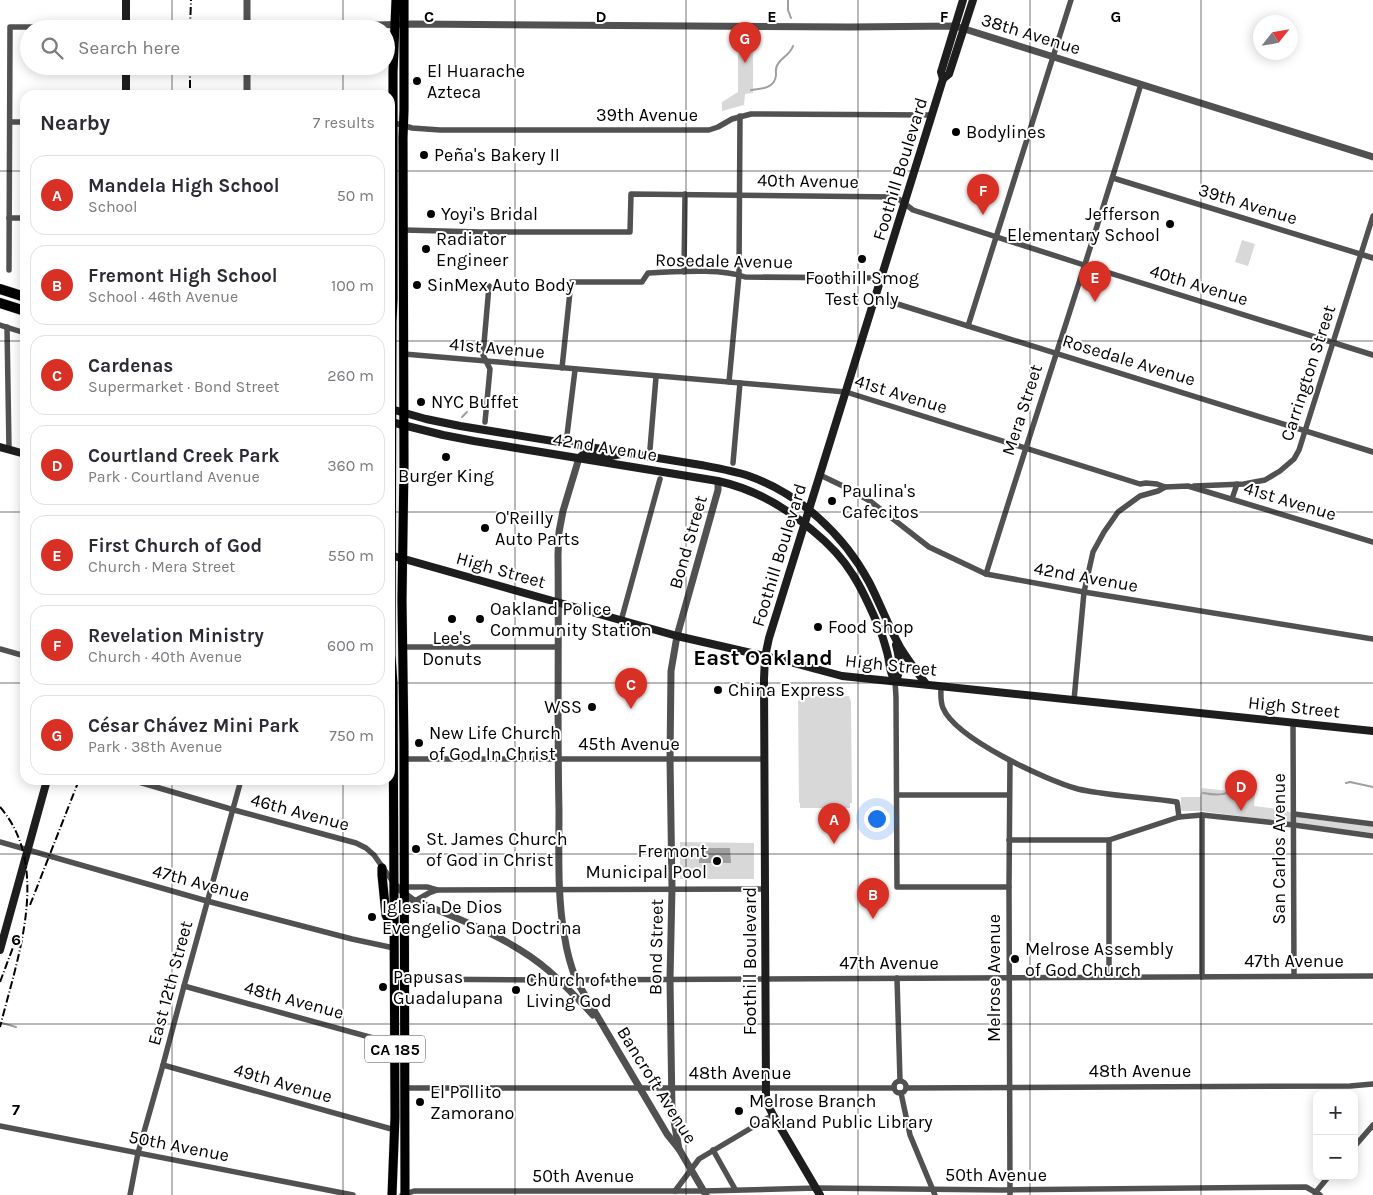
<!DOCTYPE html>
<meta charset="utf-8">
<style>
body{margin:0;font-family:Karla,sans-serif;background:#f7f7f7;color:#2b2b33}
.controls{position:absolute;right:15px;bottom:15px;display:grid;overflow:hidden;border-radius:10px;box-shadow:0 2px 12px #0003}
.controls button{width:45px;height:45px;display:grid;place-items:center;padding:0;border:0;border-bottom:1px solid #e1e1e2;background:#fff;color:#2b2b33;font:25px sans-serif}
.compass{position:absolute;left:1253px;top:15px;width:45px;height:45px;border-radius:50%;background:#fff;box-shadow:0 2px 12px #0003;rotate:59deg}
.you{position:absolute;left:876px;top:818px;width:18px;height:18px;margin:-12px;border:4px solid #fff;border-radius:50%;background:#1a73e8;box-shadow:0 0 0 8px #1a73e833}
.badge{display:grid;place-items:center;width:32px;height:32px;border-radius:50%;background:#d93025;color:#fff;font-size:16px;font-weight:700}
.pin{position:absolute;translate:-50% -41px;filter:drop-shadow(0 1px 2px #0008)}
.pin::after{content:'';position:absolute;top:26px;width:18px;height:15px;background:inherit;clip-path:polygon(0 0,100% 0,50% 100%)}
.list{margin:0;padding:0;list-style:none}
h2{display:flex;justify-content:space-between;align-items:center;height:65px;margin:0;padding:0 20px;font-size:21px}
h2 small{font-size:16px;font-weight:400;color:#7c7c81}
.list li{display:grid;grid-template-columns:32px 1fr auto;gap:15px;align-items:center;box-sizing:border-box;height:80px;margin:0 10px 10px;padding:0 10px;border:1px solid #e1e1e2;border-radius:15px}
.list b{display:block;font-size:19px;white-space:nowrap}
.list p{margin:0;font-size:16px;white-space:nowrap;color:#7c7c81}
.list em{font-size:16px;font-style:normal;color:#7c7c81}
.icon{flex:none;width:28px;height:28px;fill:none;stroke:currentColor;stroke-width:2;stroke-linecap:round;stroke-linejoin:round}
.map{position:relative;flex:none;width:1373px;height:1195px;overflow:hidden}
.search{position:absolute;background:#fff;box-shadow:0 2px 12px #0003;left:20px;top:20px;width:375px;height:55px;display:flex;align-items:center;gap:12px;box-sizing:border-box;padding:0 18px;border-radius:28px;color:#7c7c81;font-size:19px}
.panel{position:absolute;background:#fff;box-shadow:0 2px 12px #0003;left:20px;top:90px;width:375px;height:695px;border-radius:15px}
.map>svg:first-child{display:block}
.green{fill:#d8d8d8}
.water{fill:#9f9f9f}
.lines{fill:none;stroke-linecap:round;stroke-linejoin:round}
.stream{stroke:#9f9f9f;stroke-width:2}
.primary-casing{stroke:#dbdbdb;stroke-width:10}
.motorway-casing{stroke:#dbdbdb;stroke-width:11}
.minor{stroke:#515151;stroke-width:5.5}
.tertiary{stroke:#515151;stroke-width:7}
.secondary{stroke:#1e1e1e;stroke-width:8}
.primary{stroke:#000;stroke-width:9}
.motorway{stroke:#000;stroke-width:10}
.rail{stroke:#000;stroke-width:2;stroke-dasharray:8 2.5 1 2.5;stroke-linecap:butt}
.grid{fill:none;stroke:#000;stroke-width:1;stroke-opacity:0.55}
.poi-dot{fill:#000;stroke:#fff;stroke-width:2}
.labels{text-anchor:middle;stroke-width:4;stroke-linejoin:round;paint-order:stroke}
.shield{fill:#fff;stroke:#4c4c4c;stroke-width:1}
.shield-label{font-size:16px;font-weight:bold;fill:#000}
.street-label{font-size:18px;fill:#000;stroke:#fff}
.poi-label{font-size:18px;fill:#000;stroke:#fff;text-anchor:start}
.district-label{font-size:22px;font-weight:bold;fill:#000;stroke:#fff}
.grid-label{font-size:16px;text-anchor:middle;font-weight:bold;fill:#000;stroke:#fff;stroke-width:4;stroke-linejoin:round;paint-order:stroke}
</style>
<div class="map">
<svg width="1373" height="1195" viewBox="0 0 1373 1195">
<rect width="100%" height="100%" fill="#fff"/>
<g class="green">
<path d="M738,35H753V93L745,94L744,105L722,111V102L738,92Z"/>
<path d="M1242,240L1255,244L1248,266L1235,262Z"/>
<path d="M800,696H849L850,700L851,701L852,803H850V808H800V803H799L798,701L800,700Z"/>
<path d="M1202,788L1255,794L1254,806L1285,810L1302,818L1373,826V833L1200,811H1182L1180,809L1181,797H1200Z"/>
<path d="M680,842L754,843V879H680Z"/>
</g>
<path class="water" d="M699,848H730L731,863H699Z"/>
<g class="lines">
<g class="stream">
<path d="M788,0V10L791,18"/>
<path d="M751,90C762,89 775,88 776,75C776,71 775,67 778,64C782,57 790,55 793,46"/>
<path d="M472,407L477,402"/>
<path d="M462,417L467,412"/>
<path d="M1346,783L1350,782L1373,787"/>
<path d="M1203,793C1220,796 1225,795 1241,787L1251,790"/>
<path d="M2,1023L16,1027"/>
</g>
<defs>
<g id="primary">
<path d="M404,0V110L403,138L404,466L402,600L404,744L405,1195"/>
<path d="M382,868V875L386,915L393,928"/>
<path d="M392,1195L395,1117L393,684L391,655L392,322L393,299V72L396,0"/>
</g>
<g id="motorway">
<path d="M0,289L25,297"/>
<path d="M0,303L25,311"/>
<path d="M390,408L391,409"/>
<path d="M390,422H391"/>
</g>
</defs>
<use href="#primary" class="primary-casing"/>
<use href="#motorway" class="motorway-casing"/>
<g class="minor">
<path d="M10,122H25"/>
<path d="M391,122L412,128L440,130H709L718,127L732,119L751,114L932,115"/>
<path d="M1113,178L1373,258"/>
<path d="M9,218H25"/>
<path d="M404,230L480,232H630L631,194L896,197L913,210L1084,265L1373,355"/>
<path d="M9,270L10,27H172"/>
<path d="M684,272L685,194"/>
<path d="M875,297L1373,452"/>
<path d="M0,325L25,333"/>
<path d="M968,326L1071,0"/>
<path d="M7,327L9,449"/>
<path d="M404,354L846,392L1140,484L1146,483L1157,484L1165,487L1188,486L1373,542"/>
<path d="M562,368L571,282H642L648,273C676,272 719,268 745,277L881,278"/>
<path d="M729,382L739,275L740,116"/>
<path d="M485,422L490,369L483,355L489,286"/>
<path d="M567,435L575,370"/>
<path d="M650,449L656,377"/>
<path d="M733,463L740,383"/>
<path d="M820,475L845,487L870,501L929,547L986,574L1084,592L1373,639"/>
<path d="M1194,486L1244,484L1265,480L1280,471L1294,459L1299,450L1305,431L1373,216"/>
<path d="M1232,499L1237,484"/>
<path d="M986,574C1037,410 1092,248 1141,84"/>
<path d="M621,621L660,479"/>
<path d="M402,647H558"/>
<path d="M0,649L25,656"/>
<path d="M895,681L896,697L897,887H1009"/>
<path d="M941,686C941,693 940,701 943,708C956,739 1046,780 1078,789C1086,791 1094,792 1101,793C1126,797 1152,798 1177,802L1179,817"/>
<path d="M1074,700L1084,592L1093,552L1104,532L1118,512L1140,496L1158,491L1165,487"/>
<path d="M1293,722L1294,976"/>
<path d="M404,759H764"/>
<path d="M132,780L234,810L356,843L366,848L374,855L393,882"/>
<path d="M897,795H1009"/>
<path d="M1294,814L1373,824"/>
<path d="M1202,815V977"/>
<path d="M1009,840H1109L1179,817L1202,815L1294,825L1373,836"/>
<path d="M0,842L207,901L352,939L394,948"/>
<path d="M405,887H427L437,890"/>
<path d="M415,901L429,893L437,890L765,889"/>
<path d="M1109,977V840"/>
<path d="M897,978L900,1080"/>
<path d="M405,979L559,980L1373,976"/>
<path d="M184,986L395,1044"/>
<path d="M163,1065L395,1130"/>
<circle cx="900" cy="1087" r="6"/>
<path d="M405,1088H894"/>
<path d="M907,1088L1350,1086L1373,1084"/>
<path d="M901,1093L910,1135L935,1195"/>
<path d="M0,1126L353,1195"/>
<path d="M1354,1147L1373,1125"/>
<path d="M713,1150L735,1189"/>
<path d="M675,1191L699,1159L773,1115"/>
<path d="M1315,1193L1329,1176"/>
<path d="M130,1195L138,1153L163,1065L184,986L241,780"/>
<path d="M402,1195L414,1191H704L816,1188L1002,1190L1306,1187L1320,1195"/>
<path d="M1010,1195L1009,887L1010,761"/>
</g>
<g class="tertiary">
<path d="M247,0V28"/>
<path d="M247,25L342,26L412,24L850,27L955,26L1373,157"/>
<path d="M247,95V66"/>
<path d="M579,458L563,511L559,532L558,555C559,640 557,725 559,810C559,851 557,899 565,939C567,953 571,966 576,980L667,1134L679,1149L706,1195"/>
<path d="M394,884L405,894L413,900C457,918 513,939 549,971C565,985 579,1000 593,1015"/>
<path d="M679,1149L672,1110L670,979L672,888L670,758L671,671L677,636L718,490V481"/>
</g>
<g class="secondary">
<path d="M126,29V0"/>
<path d="M126,66V95"/>
<path d="M943,79L949,74L973,0"/>
<path d="M391,409L426,419L460,426L701,465C717,468 734,471 749,476C800,494 844,535 869,582C880,603 888,626 900,647C908,660 917,672 926,684"/>
<path d="M391,422L443,435L474,441L718,481C754,489 784,506 812,530C828,543 842,557 853,575C864,592 872,611 880,630C883,637 885,645 887,652C890,662 889,673 895,681"/>
<path d="M0,447L25,454"/>
<path d="M579,458L585,453L611,456L621,454"/>
<path d="M390,555L677,636L786,661L842,676L1373,731"/>
<path d="M895,681C902,672 899,656 896,645"/>
<path d="M0,950L47,780"/>
<path d="M820,1195L773,1115L766,1101V1095L764,679L765,657L769,638L943,79L941,72L963,0"/>
</g>
<use href="#primary" class="primary"/>
<use href="#motorway" class="motorway"/>
<g class="rail">
<path d="M190,29L191,0"/>
<path d="M190,66V95"/>
<path d="M0,807C52,867 17,959 0,1027"/>
<path d="M30,905L79,780"/>
<path d="M0,982L15,942"/>
</g>
</g>
<path class="grid" d="M172,0V29M343,0V29M515,0V1195M686,0V1195M858,0V1195M1030,0V1195M1201,0V1195M172,66V95M343,66V95M0,171H25M390,171H1373M0,341H25M390,341H1373M0,512H25M390,512H1373M0,683H25M390,683H1373M172,780V1195M343,780V1195M0,854H1373M0,1024H1373"/>
<g class="poi-dot">
<circle cx="417" cy="81" r="5"/>
<circle cx="956" cy="132" r="5"/>
<circle cx="424" cy="155" r="5"/>
<circle cx="431" cy="214" r="5"/>
<circle cx="1170" cy="224" r="5"/>
<circle cx="426" cy="249" r="5"/>
<circle cx="862" cy="259" r="5"/>
<circle cx="417" cy="285" r="5"/>
<circle cx="421" cy="402" r="5"/>
<circle cx="446" cy="457" r="5"/>
<circle cx="832" cy="501" r="5"/>
<circle cx="485" cy="528" r="5"/>
<circle cx="452" cy="619" r="5"/>
<circle cx="480" cy="619" r="5"/>
<circle cx="818" cy="627" r="5"/>
<circle cx="718" cy="690" r="5"/>
<circle cx="592" cy="707" r="5"/>
<circle cx="419" cy="743" r="5"/>
<circle cx="416" cy="849" r="5"/>
<circle cx="717" cy="861" r="5"/>
<circle cx="372" cy="917" r="5"/>
<circle cx="1015" cy="959" r="5"/>
<circle cx="383" cy="987" r="5"/>
<circle cx="516" cy="990" r="5"/>
<circle cx="420" cy="1102" r="5"/>
<circle cx="739" cy="1111" r="5"/>
</g>
<g class="labels">
<rect class="shield" x="365" y="1035.5" width="60" height="27" rx="4"/>
<g class="shield-label">
<text x="395" y="1055">CA 185</text>
</g>
<g class="street-label">
<text transform="translate(1031 34) rotate(17)" y="6">38th Avenue</text>
<text x="647" y="121">39th Avenue</text>
<text transform="translate(900 169) rotate(-73)" y="6">Foothill Boulevard</text>
<text transform="translate(808 181) rotate(1)" y="6">40th Avenue</text>
<text transform="translate(1248 204) rotate(17)" y="6">39th Avenue</text>
<text transform="translate(724 261) rotate(1)" y="6">Rosedale Avenue</text>
<text transform="translate(1199 285) rotate(17)" y="6">40th Avenue</text>
<text transform="translate(497 348) rotate(5)" y="6">41st Avenue</text>
<text transform="translate(1129 360) rotate(17)" y="6">Rosedale Avenue</text>
<text transform="translate(1308 373) rotate(-72)" y="6">Carrington Street</text>
<text transform="translate(901 394) rotate(17)" y="6">41st Avenue</text>
<text transform="translate(1022 410) rotate(-72)" y="6">Mera Street</text>
<text transform="translate(605 447) rotate(9)" y="6">42nd Avenue</text>
<text transform="translate(1290 501) rotate(17)" y="6">41st Avenue</text>
<text transform="translate(688 542) rotate(-74)" y="6">Bond Street</text>
<text transform="translate(779 555) rotate(-73)" y="6">Foothill Boulevard</text>
<text transform="translate(501 570) rotate(16)" y="6">High Street</text>
<text transform="translate(1086 577) rotate(10)" y="6">42nd Avenue</text>
<text transform="translate(891 665) rotate(6)" y="6">High Street</text>
<text transform="translate(1294 707) rotate(6)" y="6">High Street</text>
<text x="629" y="750">45th Avenue</text>
<text transform="translate(300 812) rotate(15)" y="6">46th Avenue</text>
<text transform="translate(1279 849) rotate(-90)" y="6">San Carlos Avenue</text>
<text transform="translate(201 883) rotate(15)" y="6">47th Avenue</text>
<text transform="translate(656 947) rotate(-89)" y="6">Bond Street</text>
<text transform="translate(750 961) rotate(-90)" y="6">Foothill Boulevard</text>
<text x="1294" y="967">47th Avenue</text>
<text x="889" y="969">47th Avenue</text>
<text transform="translate(994 978) rotate(-90)" y="6">Melrose Avenue</text>
<text transform="translate(170 983) rotate(-75)" y="6">East 12th Street</text>
<text transform="translate(294 1000) rotate(15)" y="6">48th Avenue</text>
<text x="1140" y="1077">48th Avenue</text>
<text x="740" y="1079">48th Avenue</text>
<text transform="translate(283 1083) rotate(16)" y="6">49th Avenue</text>
<text transform="translate(657 1085) rotate(58)" y="6">Bancroft Avenue</text>
<text transform="translate(179 1146) rotate(11)" y="6">50th Avenue</text>
<text x="996" y="1181">50th Avenue</text>
<text x="583" y="1182">50th Avenue</text>
</g>
<g class="poi-label">
<text x="427" y="77">El Huarache<tspan x="427" dy="21">Azteca</tspan></text>
<text x="966" y="138">Bodylines</text>
<text x="434" y="161">Peña's Bakery II</text>
<text x="441" y="220">Yoyi's Bridal</text>
<text x="1160" y="220" text-anchor="end">Jefferson<tspan x="1160" dy="21">Elementary School</tspan></text>
<text x="436" y="245">Radiator<tspan x="436" dy="21">Engineer</tspan></text>
<text x="862" y="284" text-anchor="middle">Foothill Smog<tspan x="862" dy="21">Test Only</tspan></text>
<text x="427" y="291">SinMex Auto Body</text>
<text x="431" y="408">NYC Buffet</text>
<text x="446" y="482" text-anchor="middle">Burger King</text>
<text x="842" y="497">Paulina's<tspan x="842" dy="21">Cafecitos</tspan></text>
<text x="495" y="524">O'Reilly<tspan x="495" dy="21">Auto Parts</tspan></text>
<text x="490" y="615">Oakland Police<tspan x="490" dy="21">Community Station</tspan></text>
<text x="828" y="633">Food Shop</text>
<text x="452" y="644" text-anchor="middle">Lee's<tspan x="452" dy="21">Donuts</tspan></text>
<text x="728" y="696">China Express</text>
<text x="582" y="713" text-anchor="end">WSS</text>
<text x="429" y="739">New Life Church<tspan x="429" dy="21">of God In Christ</tspan></text>
<text x="426" y="845">St. James Church<tspan x="426" dy="21">of God in Christ</tspan></text>
<text x="707" y="857" text-anchor="end">Fremont<tspan x="707" dy="21">Municipal Pool</tspan></text>
<text x="382" y="913">Iglesia De Dios<tspan x="382" dy="21">Evengelio Sana Doctrina</tspan></text>
<text x="1025" y="955">Melrose Assembly<tspan x="1025" dy="21">of God Church</tspan></text>
<text x="393" y="983">Papusas<tspan x="393" dy="21">Guadalupana</tspan></text>
<text x="526" y="986">Church of the<tspan x="526" dy="21">Living God</tspan></text>
<text x="430" y="1098">El Pollito<tspan x="430" dy="21">Zamorano</tspan></text>
<text x="749" y="1107">Melrose Branch<tspan x="749" dy="21">Oakland Public Library</tspan></text>
</g>
<g class="district-label">
<text x="763" y="665">East Oakland</text>
</g>
</g>
<g class="grid-label">
<text x="429" y="22">C</text>
<text x="601" y="22">D</text>
<text x="772" y="22">E</text>
<text x="944" y="22">F</text>
<text x="1116" y="22">G</text>
<text x="16" y="945">6</text>
<text x="16" y="1115">7</text>
</g>
</svg>
<div class="controls">
<button>+</button>
<button>−</button>
</div>
<svg class="compass" viewBox="-18 -18 36 36"><path d="M0-13l5 13h-10z" fill="#e53935"/><path d="M0 13l5-13h-10z" fill="#7c7c81"/></svg>
<div class="you"></div>
<div class="pin badge" style="left:834px;top:844px">A</div>
<div class="pin badge" style="left:873px;top:919px">B</div>
<div class="pin badge" style="left:631px;top:709px">C</div>
<div class="pin badge" style="left:1241px;top:811px">D</div>
<div class="pin badge" style="left:1095px;top:302px">E</div>
<div class="pin badge" style="left:983px;top:215px">F</div>
<div class="pin badge" style="left:745px;top:63px">G</div>
<div class="search"><svg class="icon" aria-label="search" viewBox="0 0 24 24"><circle cx="10" cy="10" r="6"/><path d="M15 15l6 6"/></svg>Search here</div>
<section class="panel">
<h2>Nearby<small>7 results</small></h2>
<ul class="list">
<li><span class="badge">A</span><div><b>Mandela High School</b><p>School</p></div><em>50 m</em></li>
<li><span class="badge">B</span><div><b>Fremont High School</b><p>School · 46th Avenue</p></div><em>100 m</em></li>
<li><span class="badge">C</span><div><b>Cardenas</b><p>Supermarket · Bond Street</p></div><em>260 m</em></li>
<li><span class="badge">D</span><div><b>Courtland Creek Park</b><p>Park · Courtland Avenue</p></div><em>360 m</em></li>
<li><span class="badge">E</span><div><b>First Church of God</b><p>Church · Mera Street</p></div><em>550 m</em></li>
<li><span class="badge">F</span><div><b>Revelation Ministry</b><p>Church · 40th Avenue</p></div><em>600 m</em></li>
<li><span class="badge">G</span><div><b>César Chávez Mini Park</b><p>Park · 38th Avenue</p></div><em>750 m</em></li>
</ul>
</section>
</div>
